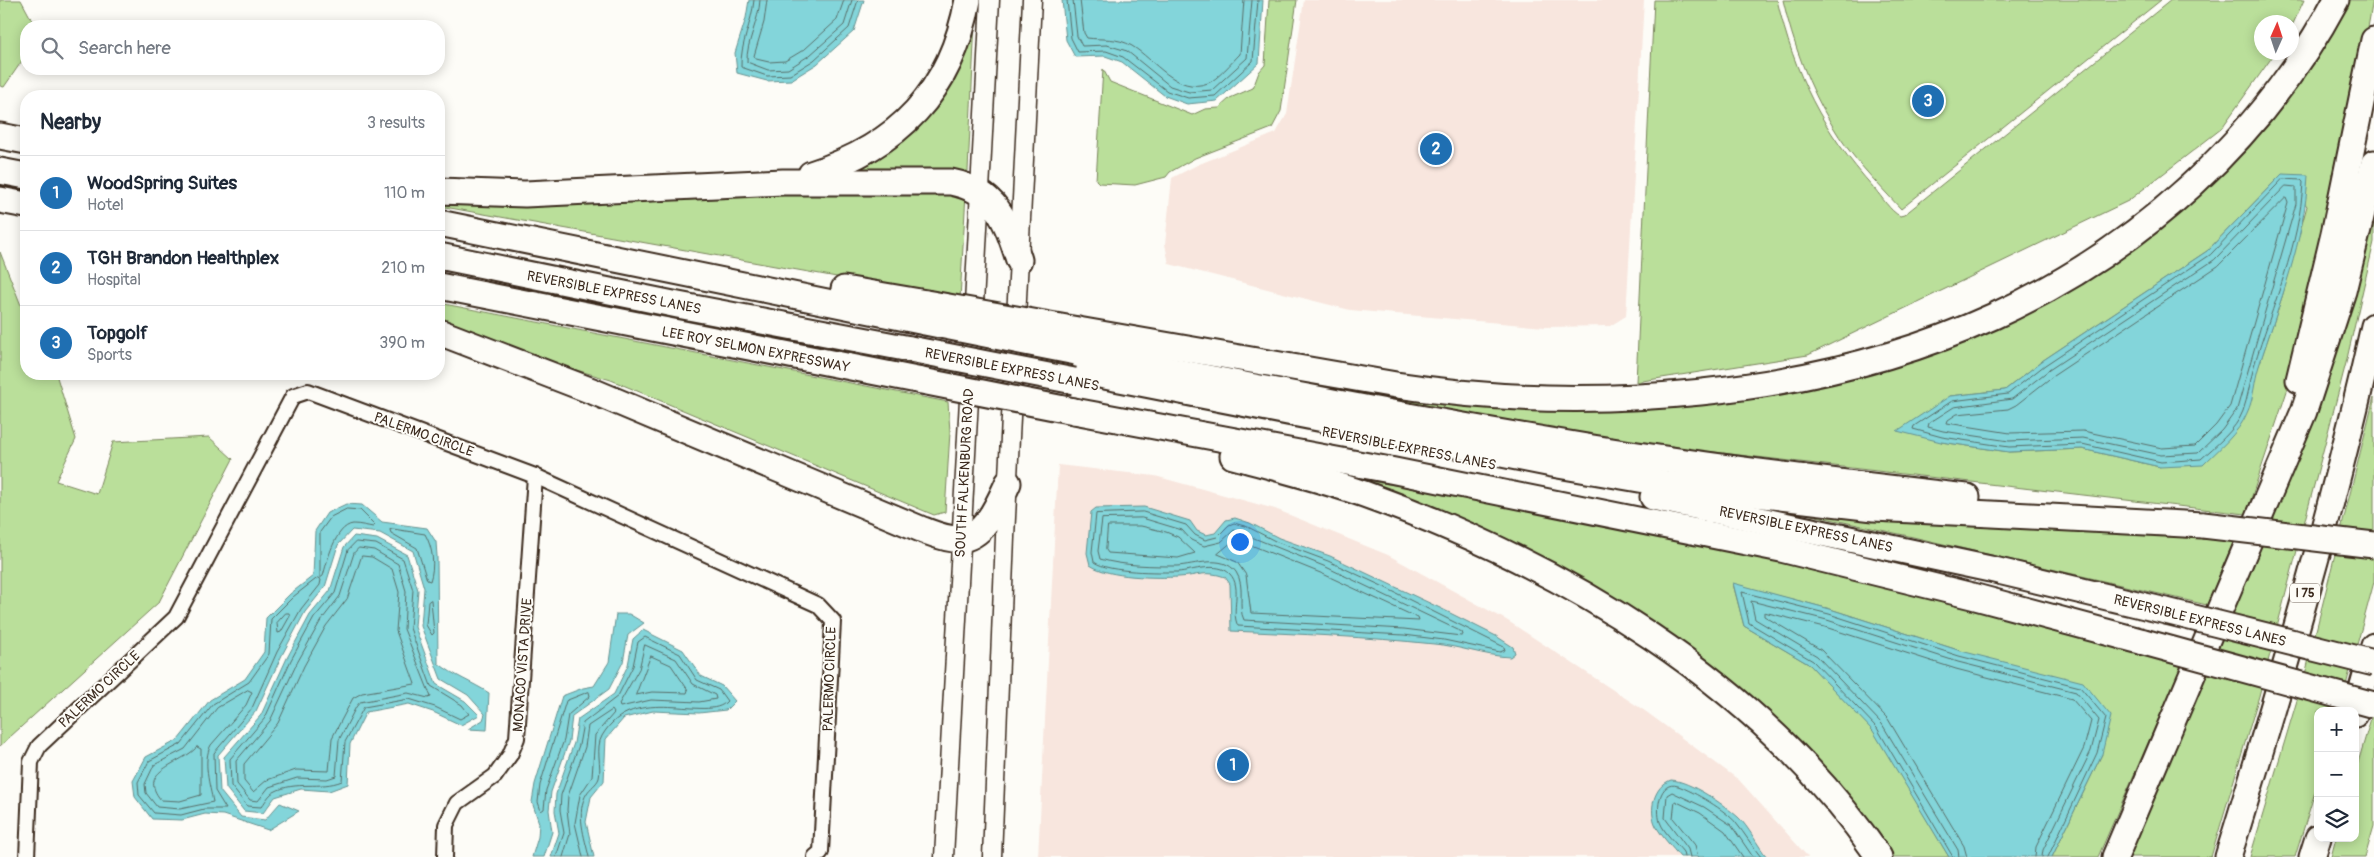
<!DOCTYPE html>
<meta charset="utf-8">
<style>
body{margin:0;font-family:Pangolin,sans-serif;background:#f2f2f3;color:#1f2937}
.controls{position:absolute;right:15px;bottom:15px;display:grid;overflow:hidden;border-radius:10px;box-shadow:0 2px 12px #0003}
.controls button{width:45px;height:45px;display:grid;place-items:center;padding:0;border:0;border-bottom:1px solid #e0e1e3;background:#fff;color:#1f2937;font:25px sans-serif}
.compass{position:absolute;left:2254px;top:15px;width:45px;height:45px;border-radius:50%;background:#fff;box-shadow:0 2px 12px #0003;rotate:3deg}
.you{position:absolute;left:1239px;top:541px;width:18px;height:18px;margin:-12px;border:4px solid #fff;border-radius:50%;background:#1a73e8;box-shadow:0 0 0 8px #1a73e833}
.badge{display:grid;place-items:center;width:32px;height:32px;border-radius:50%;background:#1f6fb2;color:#fff;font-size:16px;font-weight:700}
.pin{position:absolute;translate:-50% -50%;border:2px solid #fff;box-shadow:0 1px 5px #0006}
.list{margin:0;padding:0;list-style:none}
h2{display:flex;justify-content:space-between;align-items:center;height:65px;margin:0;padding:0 20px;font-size:21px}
h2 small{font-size:16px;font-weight:400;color:#747a83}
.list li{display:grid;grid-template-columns:32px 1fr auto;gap:15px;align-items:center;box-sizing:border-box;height:75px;padding:0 20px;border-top:1px solid #e0e1e3}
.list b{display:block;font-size:19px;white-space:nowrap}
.list p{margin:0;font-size:16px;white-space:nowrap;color:#747a83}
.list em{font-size:16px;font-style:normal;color:#747a83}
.icon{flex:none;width:28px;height:28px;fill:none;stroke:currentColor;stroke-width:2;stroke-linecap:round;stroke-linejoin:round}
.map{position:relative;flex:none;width:2374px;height:857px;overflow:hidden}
.search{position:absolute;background:#fff;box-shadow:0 2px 12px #0003;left:20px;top:20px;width:425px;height:55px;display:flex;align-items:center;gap:12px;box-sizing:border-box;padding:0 18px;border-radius:20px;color:#747a83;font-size:19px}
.panel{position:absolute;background:#fff;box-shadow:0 2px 12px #0003;left:20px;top:90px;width:425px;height:290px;border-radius:20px}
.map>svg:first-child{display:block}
.built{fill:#f8e6de}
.green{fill:#badf9a;stroke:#7a845c;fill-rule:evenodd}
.water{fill:#83d5da;stroke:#66918f}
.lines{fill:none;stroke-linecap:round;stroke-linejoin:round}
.shore{stroke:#586e69;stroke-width:1}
.minor-casing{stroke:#3b2a1e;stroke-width:18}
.tertiary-casing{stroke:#3b2a1e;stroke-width:21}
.motorway-casing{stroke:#3b2a1e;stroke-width:29}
.minor{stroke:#fdfcf7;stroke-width:14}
.tertiary{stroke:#fdfcf7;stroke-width:18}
.motorway{stroke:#fdfcf7;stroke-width:25}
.motorway-bridge-casing{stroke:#3b2a1e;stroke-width:29;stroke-linecap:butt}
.motorway-bridge{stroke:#fdfcf7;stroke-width:25}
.labels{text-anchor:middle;stroke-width:4;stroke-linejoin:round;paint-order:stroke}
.shield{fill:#fdfcf7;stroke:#75695f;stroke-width:1}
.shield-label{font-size:12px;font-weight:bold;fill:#3b2a1e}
.street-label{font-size:14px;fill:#3b2a1e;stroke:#fdfcf7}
</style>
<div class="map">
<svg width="2374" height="857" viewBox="0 0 2374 857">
<rect width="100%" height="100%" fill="#fdfcf7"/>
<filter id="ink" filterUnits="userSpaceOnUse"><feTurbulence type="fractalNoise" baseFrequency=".02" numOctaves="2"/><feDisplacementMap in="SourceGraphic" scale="10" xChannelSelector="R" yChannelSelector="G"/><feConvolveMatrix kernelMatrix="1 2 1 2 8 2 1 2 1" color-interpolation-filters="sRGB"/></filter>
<g filter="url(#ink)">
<g class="built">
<path d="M1304,0H1644L1626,316L1610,326L1545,327L1350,310L1169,264L1165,244L1172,178L1197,165L1276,133L1287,114Z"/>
<path d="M1058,465L1155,476L1275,509L1388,555L1508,621L1645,711L1739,780L1808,857H1038Z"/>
</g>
<g class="green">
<path d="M0,0H21L35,26H26V55L4,87L0,86Z"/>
<path d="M976,0L968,171L965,175L837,178L890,144Z"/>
<path d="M1269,0H1297L1281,111L1272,128L1195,158L1170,172L1166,177L1135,185L1099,183L1096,180L1103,69L1110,82L1192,115L1205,109L1219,108L1230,98L1253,88L1259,72L1265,65Z"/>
<path d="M1654,0H1777C1795,76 1822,130 1874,188C1882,197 1890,211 1900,216L1904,215L2171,0H2304L2292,26V22H2262V52L2275,53L2221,129L2128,201L1808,355L1636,382Z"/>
<path d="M1783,0H2161L1901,209C1877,183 1850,156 1832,125C1809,87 1793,44 1783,0Z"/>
<path d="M2343,0H2373L2357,87L2293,373L2246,514L1688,449L1607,438L1383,400L1386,390L1537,404L1900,357L2155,224ZM2282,174L2307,206L2282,297L2258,368L2160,467L2082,449L2009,452L1941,442L1950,396L2005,390L2042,361L2207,251Z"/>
<path d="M2374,188V242L2346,363L2259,696L2211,857H2128Z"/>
<path d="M767,192L966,193L960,299L439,206V197Z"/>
<path d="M0,252L26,318V374H56L76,439L56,481L97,494L113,442L209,437L233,459L159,602L0,746Z"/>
<path d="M439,303L948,402L950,432L945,512L934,515L611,380L535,358L439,323Z"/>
<path d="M2374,397V582L2339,711H2318V782L2295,857H2250L2307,667Z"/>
<path d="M1585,457L2234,540L2207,605L1913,537L1742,500Z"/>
<path d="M1368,481L1489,499L1792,562L2183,663L2098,857H2052L2102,754L1961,651L1830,609L1733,584L1744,626L1810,665L1874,731L1949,857H1893C1855,797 1805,746 1751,699L1368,485Z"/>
<path d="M2374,708V826L2365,857H2331L2336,838H2355V773Z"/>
</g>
<g class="water">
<path d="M749,0H864L854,31L817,64L791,80L767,81L737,73L735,53L746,18Z"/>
<path d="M1062,0H1263L1259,63L1217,101L1187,104L1165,96L1122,62L1105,56L1075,57L1066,40Z"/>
<path d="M2282,174L2308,175C2305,240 2279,304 2259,366C2254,381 2254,399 2247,413C2239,433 2218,450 2203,465L2160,467L2082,449L2009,452L1941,442L1897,431L1950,396L2005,390L2042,361L2207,251Z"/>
<path d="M346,504L362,505L382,522L427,528L436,542L437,556L438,663C454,676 472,682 489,693L487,730L468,729L483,720L485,714L468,695L441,679L421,626L424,588L413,551L380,533L352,530L338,545L325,587L305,612L282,655L256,711L218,755L220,791L241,817L265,820L280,803L299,811L268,830L223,815L205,814L182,820L152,819L135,797L133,781L146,757L178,740L210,700L245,679L264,652L266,618L290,594L313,576L315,531L327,513Z"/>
<path d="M1144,507L1190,521L1197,531L1206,535L1215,533L1226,520L1235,518L1250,523L1279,538L1330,556L1440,608L1496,636L1513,647L1515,653L1510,657C1484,656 1460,646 1434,644C1367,637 1299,634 1231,631L1230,584L1225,577C1205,570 1198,576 1179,577C1156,578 1109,578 1090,565L1087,553L1091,512L1096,508Z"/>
<path d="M354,536L377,539L407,555L418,590L415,627L436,684L465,701L479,715L461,725L433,712L409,704L366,712L350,744L348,784L329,791L301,789L275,797L263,813L244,811L226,788L224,757L261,715L287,658L310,615L330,591L344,547Z"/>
<path d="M1733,583L1830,609L1961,651L2083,682L2111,716L2102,754L2052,857H1949L1873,731L1810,665L1744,626Z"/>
<path d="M616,614H629L644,623L628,635L623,662L609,689L572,716L569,741L551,792L549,810L552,832L544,857H532L538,837L539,823L532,802L535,784L562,696L583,688L594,686L609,662Z"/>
<path d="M643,630L683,650L701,676L722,686L735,701L726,710L699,713L653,711L624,718L606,739L604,781L591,797L586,822L594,857H551L559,833L555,811L556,794L574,743L578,719L614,694L628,665L633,639Z"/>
<path d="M1671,780C1690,781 1723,804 1738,817C1749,827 1757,845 1767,857H1680C1672,847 1662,837 1656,826C1648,810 1654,786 1671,780Z"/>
</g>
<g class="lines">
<g class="shore">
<path d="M754,0C752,23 740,44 741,67L767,76L790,75L814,60L849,28L858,0"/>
<path d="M760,0C759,21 746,42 747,62L768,70L788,69L810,55L844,25L852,0"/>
<path d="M767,0L764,22L754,56L756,59L769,62L785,61L805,49L837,20L844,0"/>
<path d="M1067,0L1071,38L1078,52L1106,51L1123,57L1167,91L1188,98L1215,96L1253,61L1258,0"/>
<path d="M1073,0L1077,36L1082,46L1107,45L1127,51L1170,86L1189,92L1212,90L1247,58L1252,0"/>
<path d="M1080,0L1084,33L1087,38C1102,40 1117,37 1132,46C1154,59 1177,95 1208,83C1217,80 1233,61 1240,54L1244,0"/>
<path d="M2283,179L2301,180L2303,182C2300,245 2272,306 2254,366C2250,381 2248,397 2243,411C2236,430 2215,446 2201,459L2161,462L2082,444L2009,447L1942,437L1913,429L1914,426L1952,401L2008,394L2045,365L2210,255Z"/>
<path d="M2286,186L2296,187V204L2237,409L2222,430L2198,453L2161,455L2083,438L2009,441L1943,431L1928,427L1929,423L1954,407L2012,399L2049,370L2214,260Z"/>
<path d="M2286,198L2288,203L2230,406L2216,425L2195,446L2162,448L2083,431L2010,433L1947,423L1948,420L1957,414L2008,409L2016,405L2053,376L2218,266Z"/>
<path d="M347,509L360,510L375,525L373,527C367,526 360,524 353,524C335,526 327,562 323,576L320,578V532L331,517Z"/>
<path d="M1143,512L1186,525L1195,535L1205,540L1217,537L1229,525L1234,523L1248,527L1277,542L1328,561L1382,586L1504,647L1505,650L1500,652L1444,640L1404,635L1238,626C1230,611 1243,588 1230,574C1218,561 1192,571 1178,572C1158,572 1110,573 1094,562L1092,552L1096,514Z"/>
<path d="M1142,518L1182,530L1191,540L1204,546L1221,542L1234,530L1326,567L1462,632L1463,635L1461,636L1404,629L1244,620C1237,606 1246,587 1236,572C1223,554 1194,565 1177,566C1153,566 1123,566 1100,559L1098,551L1102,519Z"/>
<path d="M1108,526H1141L1166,532L1178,537L1195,553L1178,558L1108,553L1106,550Z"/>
<path d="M393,529L425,534C433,548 435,566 430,581L427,580L417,548L391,533L390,530Z"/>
<path d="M1236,539L1323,574L1418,618L1419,621L1251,613L1246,575L1237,562L1218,554Z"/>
<path d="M356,542L376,544L403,559L413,590L410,628L431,686L462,705L469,714L460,719L435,707L409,699L364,707L345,742L342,781C320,790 296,780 274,792C268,795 265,803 261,807L247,806L231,786L230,759L265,718L291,660L314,618L335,593L348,550Z"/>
<path d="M359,548L374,550L398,564L406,591L404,629L431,697L428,698L408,693L360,702L356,707L339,740L336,776L327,779L297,778L269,787L258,801L250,800L237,784L236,761L270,721L297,663L320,622L340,596L354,553Z"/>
<path d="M362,556L372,557L392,569L399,592L396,631L415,684L362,693L353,698L332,738L329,771L296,770L267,780L253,792L244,781V764L278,723L304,666L326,626L347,599Z"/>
<path d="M318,578L321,580L320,585L301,609L277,652L252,708L214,753L215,791L226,809H204L181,815L154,813L139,795L138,782L149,761L181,744L213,704L249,682L269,654L271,619L293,597Z"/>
<path d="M431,600L434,633L432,635L426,625L428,602Z"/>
<path d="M286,613H289L290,616L281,632L278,633L277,623Z"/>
<path d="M645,645L676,659L693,684L715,695L716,699L699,702L651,700L620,707L619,704L639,669Z"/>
<path d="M651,656L671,665L688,690L687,693L652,692L636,695Z"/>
<path d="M248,690L252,692L246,705L211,745C202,761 210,786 213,802L180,809L157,807L146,793L145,784L154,765L185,749L217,708Z"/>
<path d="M589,692L590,696L568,715L564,740L546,790L544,809L541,811L538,802L540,785L566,701Z"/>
<path d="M197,747L201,749V795L180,801L161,800C136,770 181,765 197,747Z"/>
<path d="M556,857L564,833L560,810L561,795L579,745L583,723L618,696L633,666L638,642L645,637L680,654L697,680L719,690L727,701C708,724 634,681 602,736C595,748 602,766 599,778C597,784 590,788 587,793C575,812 585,838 589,857"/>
<path d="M563,857L570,834L567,810L568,796L585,747L588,726L612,710L614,713L595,735L592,777L580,795L575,823L583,857"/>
<path d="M1684,857L1683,852C1676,843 1664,833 1660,822C1656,809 1659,780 1678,786C1693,791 1727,811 1736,823C1745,834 1752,846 1761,857"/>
<path d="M1690,857L1688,849L1665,818L1667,795L1672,792L1704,807L1731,825L1753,857"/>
<path d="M1698,857L1695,845L1673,818L1675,801L1700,813L1725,831L1743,857"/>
<path d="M1953,857L1877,728L1813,661L1749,623L1742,592L1829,614L1959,656L2080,687L2106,718L2097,753L2048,857"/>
<path d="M1959,857L1958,850L1882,724L1817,656L1755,619L1751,601L1827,620L1958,662L2076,692L2099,720L2091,751L2043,850L2042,857"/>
<path d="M1967,857L1964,846L1888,719L1821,650L1764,616V612L1825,627L1956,669L2072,699L2091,721L2084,748L2036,847L2035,857"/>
</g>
<defs>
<g id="minor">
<path d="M27,857L31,762L39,746L176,617L293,396L308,391L535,476L818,605L833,621L821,852L815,857"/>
<path d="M445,857L446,825L457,803L495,776L510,755L517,738L535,476"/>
</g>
<g id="tertiary">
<path d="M944,857C958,571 977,286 990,0"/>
<path d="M992,857L1005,537L1032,0"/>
</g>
<g id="motorway">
<path d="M0,136L26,141"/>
<path d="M0,171L26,176"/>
<path d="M811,174C899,146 951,92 968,0"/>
<path d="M439,191L525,194L783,182H951C996,191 1006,219 1019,260"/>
<path d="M0,200L26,205"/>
<path d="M439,223L925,322"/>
<path d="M439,256L678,305L910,349"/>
<path d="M439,286L922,381"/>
<path d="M844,289L926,303"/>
<path d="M1078,330L1396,385C1589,414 1815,398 1994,316C2137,251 2262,139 2336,0"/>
<path d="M439,332L592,391L923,530C934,534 945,539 957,539C984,540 999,503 1008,483"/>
<path d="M1076,352C1248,386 1420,420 1593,448C1717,468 1842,483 1967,497"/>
<path d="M1074,370L1552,464L1668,484L1874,508L2203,525"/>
<path d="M2299,380L2334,234L2374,40"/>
<path d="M1074,411L1390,470L1781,549L1972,596L2144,642"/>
<path d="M1233,456C1277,468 1321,479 1364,494C1562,565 1759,681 1879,857"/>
<path d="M1653,497L1990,569L2166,611"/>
<path d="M2355,714L2374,646"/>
<path d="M2115,857L2304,411L2343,291L2374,163"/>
<path d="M2228,857C2282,682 2334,505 2374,326"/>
<path d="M2312,857L2318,838"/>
</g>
</defs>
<use href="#minor" class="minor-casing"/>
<use href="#tertiary" class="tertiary-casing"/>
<use href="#motorway" class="motorway-casing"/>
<use href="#minor" class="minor"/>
<use href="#tertiary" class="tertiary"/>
<use href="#motorway" class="motorway"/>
<defs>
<g id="motorway-bridge">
<path d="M926,303L1078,330"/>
<path d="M925,322L1076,352"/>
<path d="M910,349L1074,381"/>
<path d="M922,381L1074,411"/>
<path d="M2203,525L2374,545"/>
<path d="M2166,611L2374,663"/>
<path d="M2144,642L2374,705"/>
</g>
</defs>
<use href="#motorway-bridge" class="motorway-bridge-casing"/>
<use href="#motorway-bridge" class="motorway-bridge"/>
</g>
</g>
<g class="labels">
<rect class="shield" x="2290" y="583.5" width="30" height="19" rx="4"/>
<g class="shield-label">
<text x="2305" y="597">I 75</text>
</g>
<g class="street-label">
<text transform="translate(614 292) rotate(11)" y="5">REVERSIBLE EXPRESS LANES</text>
<text transform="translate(756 349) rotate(11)" y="5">LEE ROY SELMON EXPRESSWAY</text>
<text transform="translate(1012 369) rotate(11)" y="5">REVERSIBLE EXPRESS LANES</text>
<text transform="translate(424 434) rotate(20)" y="5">PALERMO CIRCLE</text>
<text transform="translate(1409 448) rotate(11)" y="5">REVERSIBLE EXPRESS LANES</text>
<text transform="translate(964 473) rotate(-87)" y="5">SOUTH FALKENBURG ROAD</text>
<text transform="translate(1806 529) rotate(12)" y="5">REVERSIBLE EXPRESS LANES</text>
<text transform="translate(2200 620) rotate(14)" y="5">REVERSIBLE EXPRESS LANES</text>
<text transform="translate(522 665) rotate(-86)" y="5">MONACO VISTA DRIVE</text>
<text transform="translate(829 679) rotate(-88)" y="5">PALERMO CIRCLE</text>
<text transform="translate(99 689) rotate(-43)" y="5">PALERMO CIRCLE</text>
</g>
</g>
</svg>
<div class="controls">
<button>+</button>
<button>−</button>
<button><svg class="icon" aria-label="layers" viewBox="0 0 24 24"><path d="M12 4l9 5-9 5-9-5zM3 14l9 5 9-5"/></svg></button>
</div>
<svg class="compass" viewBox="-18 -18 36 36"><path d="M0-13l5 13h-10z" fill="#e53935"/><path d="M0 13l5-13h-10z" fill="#747a83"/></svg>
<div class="you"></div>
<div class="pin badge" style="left:1233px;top:765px">1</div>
<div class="pin badge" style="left:1436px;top:149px">2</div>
<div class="pin badge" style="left:1928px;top:101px">3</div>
<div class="search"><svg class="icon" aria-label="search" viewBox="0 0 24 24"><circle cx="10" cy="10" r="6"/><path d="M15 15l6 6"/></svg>Search here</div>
<section class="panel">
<h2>Nearby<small>3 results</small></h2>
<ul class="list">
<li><span class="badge">1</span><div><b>WoodSpring Suites</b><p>Hotel</p></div><em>110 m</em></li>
<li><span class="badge">2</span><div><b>TGH Brandon Healthplex</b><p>Hospital</p></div><em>210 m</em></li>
<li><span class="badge">3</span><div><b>Topgolf</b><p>Sports</p></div><em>390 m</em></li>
</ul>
</section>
</div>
